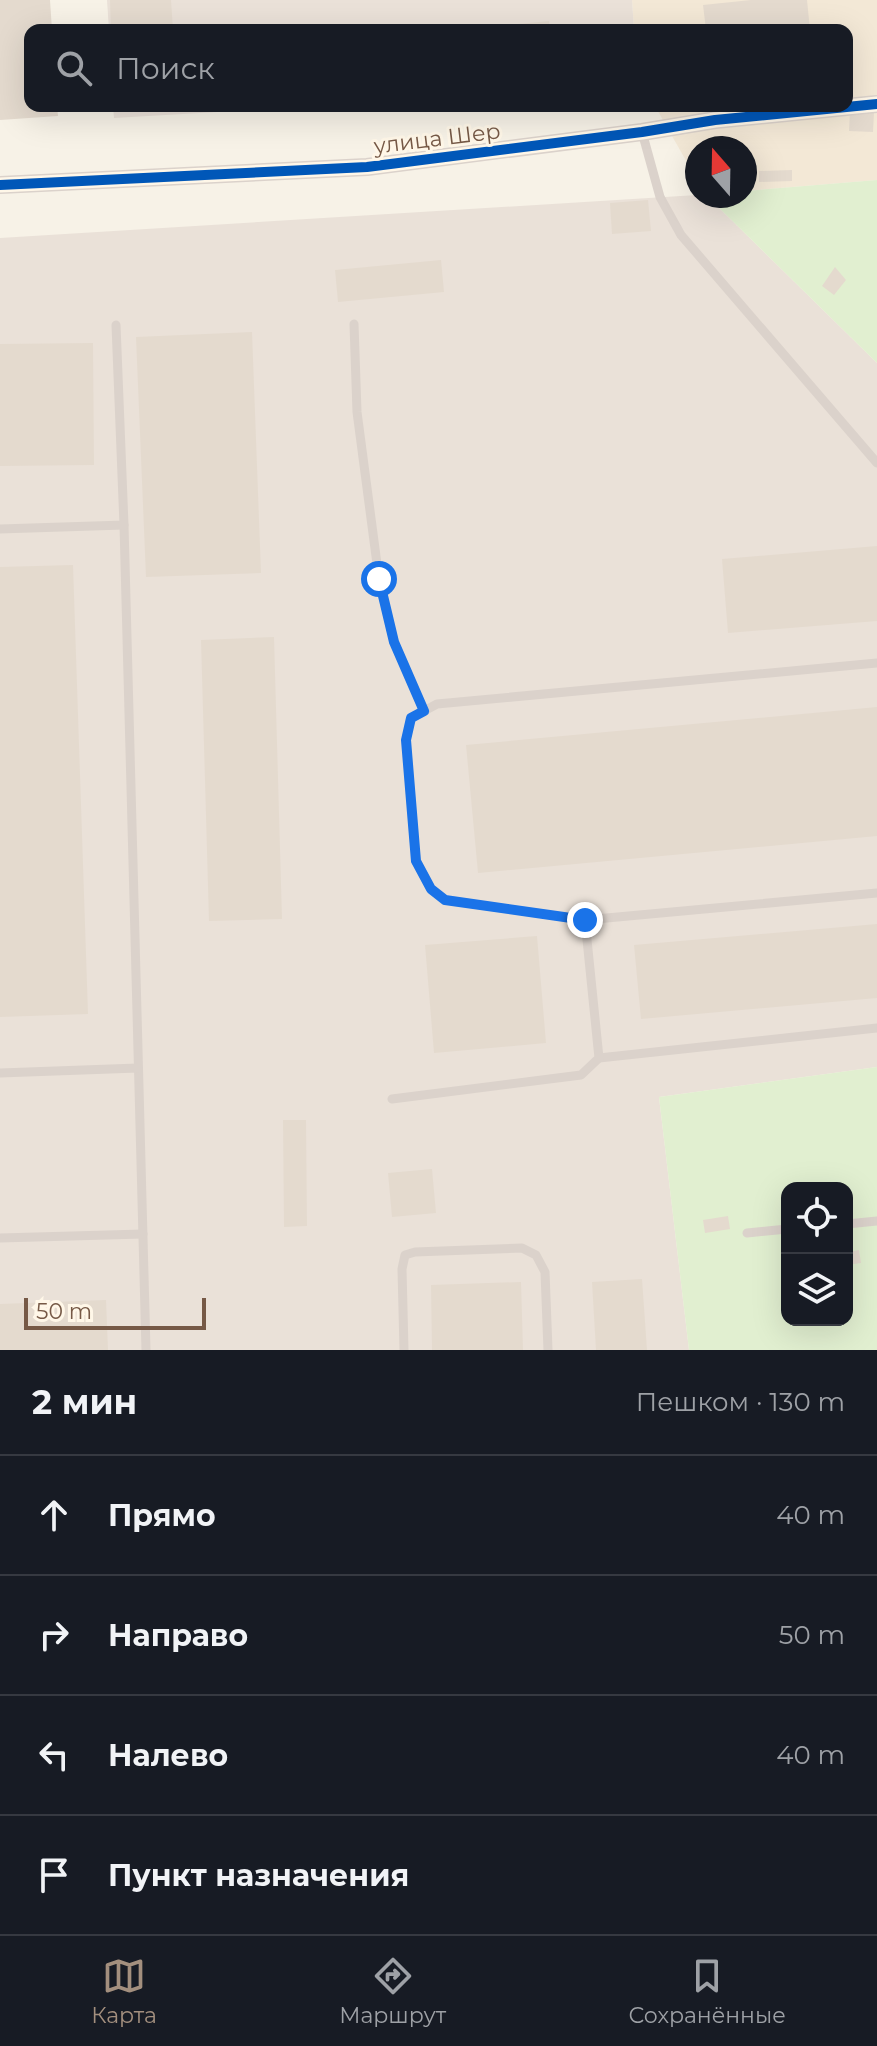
<!DOCTYPE html>
<html lang="ru">
<meta charset="utf-8">
<style>
body{margin:0;font-family:Montserrat,sans-serif;background:#20242c;color:#f1f3f6}
.controls{position:absolute;right:24px;bottom:24px;display:grid;overflow:hidden;border-radius:16px;box-shadow:0 8px 32px #0002}
.controls button{width:72px;height:72px;display:grid;place-items:center;padding:0;border:0;border-bottom:2px solid #363941;background:#171b24;color:#f1f3f6;font:40px sans-serif}
.compass{position:absolute;left:685px;top:136px;width:72px;height:72px;border-radius:50%;background:#171b24;box-shadow:0 8px 32px #0002;rotate:340deg}
.scale{position:absolute;left:24px;bottom:20px;width:182px;box-sizing:border-box;padding-left:8px;border:4px solid #765946;border-top:0;font-size:22px;line-height:28px;white-space:nowrap;color:#765946;-webkit-text-stroke:6px #fff7e8;paint-order:stroke}
.stop{position:absolute;width:24px;height:24px;margin:-18px;border:6px solid #1a73e8;border-radius:50%;background:#fff}
.stop.end{background:#1a73e8;border-color:#fff;box-shadow:0 2px 8px #0008}
.list{margin:0;padding:0;list-style:none}
h2{display:flex;justify-content:space-between;align-items:center;height:104px;margin:0;padding:0 32px;font-size:34px}
h2 small{font-size:26px;font-weight:400;color:#9ea1a6}
.list li{display:grid;grid-template-columns:52px 1fr auto;gap:24px;align-items:center;box-sizing:border-box;height:120px;padding:0 32px;border-top:2px solid #363941}
.list b{display:block;font-size:30px;white-space:nowrap}
.list em{font-size:26px;font-style:normal;color:#9ea1a6}
.icon{flex:none;width:44px;height:44px;fill:none;stroke:currentColor;stroke-width:2;stroke-linecap:round;stroke-linejoin:round}
.map{position:relative;flex:none;width:877px;height:1350px;overflow:hidden}
.search{position:absolute;background:#171b24;box-shadow:0 8px 32px #0002;left:24px;right:24px;top:24px;height:88px;display:flex;align-items:center;gap:20px;box-sizing:border-box;padding:0 28px;border-radius:16px;color:#9ea1a6;font-size:30px}
.sheet{height:584px;background:#171b24}
nav{display:flex;justify-content:space-around;align-items:center;box-sizing:border-box;height:112px;border-top:2px solid #363941;background:#171b24;font-size:22px;color:#9ea1a6}
nav a{display:grid;justify-items:center;gap:4px}
nav .on{color:#a38f7e}
.map>svg:first-child{display:block}
.residential{fill:#f3e8d6}
.industrial{fill:#eae1d8}
.green{fill:#e1efd0;fill-rule:evenodd}
.building{fill:#e4dace}
.lines{fill:none;stroke-linecap:round;stroke-linejoin:round}
.lane{stroke:#dbd2cb;stroke-width:9}
.street{stroke:#dbd2cb;stroke-width:18}
.cycleway-casing{stroke:#fff7e8;stroke-width:15}
.cycleway{stroke:#0057b8;stroke-width:10}
.route{stroke:#1a73e8;stroke-width:10}
.labels{text-anchor:middle;stroke-width:6;stroke-linejoin:round;paint-order:stroke}
.street-label{font-size:22px;fill:#765946;stroke:#fff7e8}
</style>
<div class="map">
<svg width="877" height="1350" viewBox="0 0 877 1350">
<rect width="100%" height="100%" fill="#f7f2e7"/>
<path class="residential" d="M632,0H877V180L745,191V148H697V180L655,106H847V30H634Z"/>
<g class="industrial">
<path d="M107,0H632L634,30H109Z"/>
<path d="M113,106H321L114,118Z"/>
<path d="M697,195L707,196L877,363V1067L659,1097L689,1350H0V238Z"/>
</g>
<g class="green">
<path d="M877,180V363L707,196H745V191Z"/>
<path d="M877,1067V1350H689L659,1097ZM787,1188H847V1320H787Z"/>
</g>
<g class="building">
<path d="M0,0H50L52,30H30V106H57L58,116L0,120Z"/>
<path d="M110,0H171L173,30H111Z"/>
<path d="M751,0H807L810,30H706L703,5Z"/>
<path d="M549,21L550,30H476V28Z"/>
<path d="M850,111L874,112L873,132L849,131Z"/>
<path d="M792,170V181L759,182V171Z"/>
<path d="M648,200L651,231L612,234L610,203Z"/>
<path d="M441,260L444,292L338,302L335,270Z"/>
<path d="M835,267L846,280L834,295L822,286Z"/>
<path d="M252,332L261,573L146,577L136,337Z"/>
<path d="M93,343L94,465L0,466V344Z"/>
<path d="M877,546V621L728,633L722,559Z"/>
<path d="M73,565L88,1014L0,1017V567Z"/>
<path d="M274,637L282,919L209,921L201,640Z"/>
<path d="M877,707V836L478,873L466,745Z"/>
<path d="M877,924V998L641,1019L634,945Z"/>
<path d="M537,936L546,1043L434,1053L425,945Z"/>
<path d="M283,1120H306L307,1226L284,1227Z"/>
<path d="M432,1169L436,1213L392,1217L388,1173Z"/>
<path d="M728,1216L730,1229L705,1233L703,1220Z"/>
<path d="M859,1250L861,1263L847,1265V1252Z"/>
<path d="M642,1279L647,1350H596L592,1282Z"/>
<path d="M521,1282L523,1350H432L431,1285Z"/>
<path d="M106,1300L108,1350H0V1304Z"/>
</g>
<g class="lines">
<g class="lane">
<path d="M642,132L660,197L681,235L877,463"/>
<path d="M354,324L357,412L379,579L394,642L424,711"/>
<path d="M124,525L146,1350"/>
<path d="M0,529L124,525L116,325"/>
<path d="M877,663L437,704L411,718L406,740L416,861L431,889L445,900L585,920L877,893"/>
<path d="M599,1058L877,1028"/>
<path d="M0,1073L138,1068"/>
<path d="M392,1099L581,1075L599,1058L585,920"/>
<path d="M847,1224L877,1221"/>
<path d="M747,1233L787,1229"/>
<path d="M0,1238L143,1234"/>
<path d="M404,1350L402,1269L405,1255L415,1252L522,1248L536,1255L545,1272L548,1350"/>
</g>
<path class="street" d="M0,185L367,167L642,132L715,120L877,104"/>
<defs>
<path id="cycleway" d="M0,185L367,167L642,132L715,120L877,104"/>
</defs>
<use href="#cycleway" class="cycleway-casing"/>
<use href="#cycleway" class="cycleway"/>
</g>
<g class="lines">
<path class="route" d="M379,579L394,642L424,711L411,718L406,740L416,861L431,889L445,900L585,920"/>
</g>
<g class="labels">
<g class="street-label">
<text transform="translate(437 138) rotate(-7)" y="8">улица Шер</text>
</g>
</g>
</svg>
<div class="controls">
<button><svg class="icon" aria-label="locate" viewBox="0 0 24 24"><circle cx="12" cy="12" r="6"/><path d="M12 2v4M12 18v4M2 12h4M18 12h4"/></svg></button>
<button><svg class="icon" aria-label="layers" viewBox="0 0 24 24"><path d="M12 4l9 5-9 5-9-5zM3 14l9 5 9-5"/></svg></button>
</div>
<svg class="compass" viewBox="-18 -18 36 36"><path d="M0-13l5 13h-10z" fill="#e53935"/><path d="M0 13l5-13h-10z" fill="#9ea1a6"/></svg>
<div class="scale">50 m</div>
<div class="stop" style="left:379px;top:579px"></div>
<div class="stop end" style="left:585px;top:920px"></div>
<div class="search"><svg class="icon" aria-label="search" viewBox="0 0 24 24"><circle cx="10" cy="10" r="6"/><path d="M15 15l6 6"/></svg>Поиск</div>
</div>
<section class="sheet">
<h2>2 мин<small>Пешком · 130 m</small></h2>
<ul class="list">
<li><svg class="icon" aria-label="ahead" viewBox="0 0 24 24"><path d="M12 20V5M6 11l6-6 6 6"/></svg><div><b>Прямо</b></div><em>40 m</em></li>
<li><svg class="icon" aria-label="right" viewBox="0 0 24 24"><path d="M7 20v-9h11M14 6l5 5-5 5"/></svg><div><b>Направо</b></div><em>50 m</em></li>
<li><svg class="icon" aria-label="left" viewBox="0 0 24 24"><path d="M17 20v-9H6M10 6l-5 5 5 5"/></svg><div><b>Налево</b></div><em>40 m</em></li>
<li><svg class="icon" aria-label="arrive" viewBox="0 0 24 24"><path d="M6 21V4h12l-3 4 3 4H6"/></svg><div><b>Пункт назначения</b></div></li>
</ul>
</section>
<nav>
<a class="on"><svg class="icon" aria-label="map" viewBox="0 0 24 24"><path d="M3 6l6-2 6 2 6-2v14l-6 2-6-2-6 2zM9 4v14M15 6v14"/></svg>Карта</a>
<a><svg class="icon" aria-label="directions" viewBox="0 0 24 24"><path d="M12 3l9 9-9 9-9-9zM9 14v-3h6M13 9l2 2-2 2"/></svg>Маршрут</a>
<a><svg class="icon" aria-label="saved" viewBox="0 0 24 24"><path d="M7 4h10v16l-5-4-5 4z"/></svg>Сохранённые</a>
</nav>
